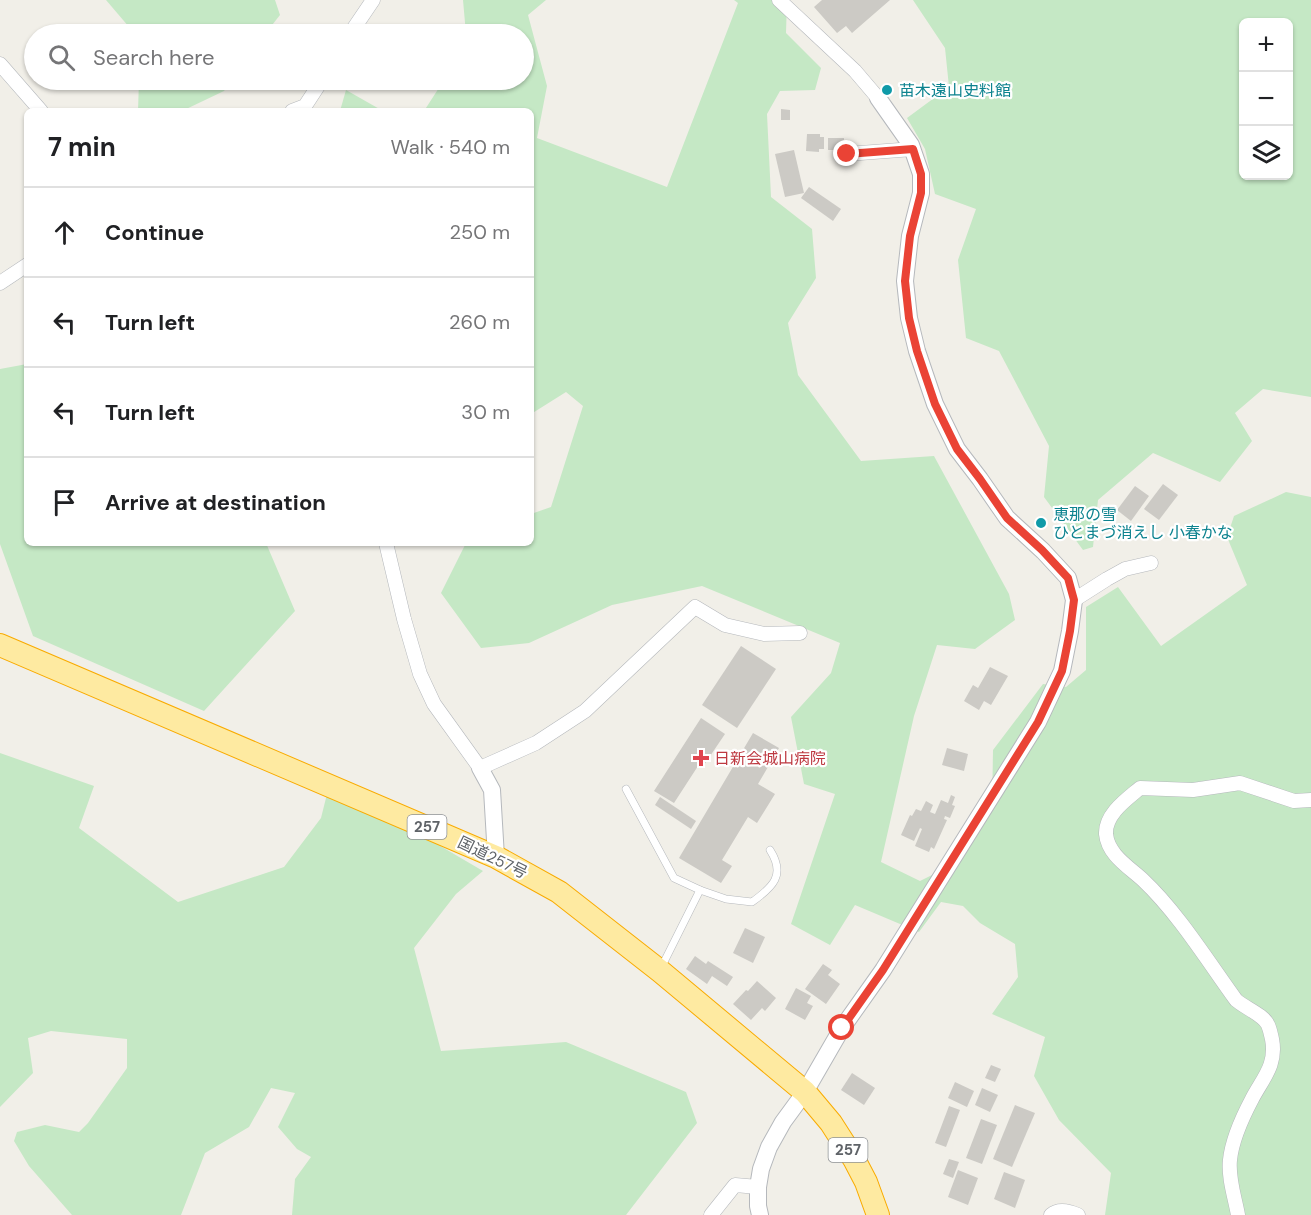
<!DOCTYPE html>
<meta charset="utf-8">
<style>
body{margin:0;font-family:"DM Sans","Noto Sans JP",sans-serif;background:#f6f6f6;color:#202124}
.controls{position:absolute;right:18px;top:18px;display:grid;overflow:hidden;border-radius:9px;box-shadow:0 2px 4px #0004}
.controls button{width:54px;height:54px;display:grid;place-items:center;padding:0;border:0;border-bottom:2px solid #e0e0e0;background:#fff;color:#202124;font:30px sans-serif}
.stop{position:absolute;width:18px;height:18px;margin:-14px;border:4px solid #ea4335;border-radius:50%;background:#fff}
.stop.end{background:#ea4335;border-color:#fff;box-shadow:0 2px 6px #0008}
.list{margin:0;padding:0;list-style:none}
h2{display:flex;justify-content:space-between;align-items:center;height:78px;margin:0;padding:0 24px;font-size:26px}
h2 small{font-size:20px;font-weight:400;color:#757577}
.list li{display:grid;grid-template-columns:39px 1fr auto;gap:18px;align-items:center;box-sizing:border-box;height:90px;padding:0 24px;border-top:2px solid #e0e0e0}
.list b{display:block;font-size:22px;white-space:nowrap}
.list em{font-size:20px;font-style:normal;color:#757577}
.icon{flex:none;width:33px;height:33px;fill:none;stroke:currentColor;stroke-width:2;stroke-linecap:round;stroke-linejoin:round}
.map{position:relative;flex:none;width:1311px;height:1215px;overflow:hidden}
.search{position:absolute;background:#fff;box-shadow:0 2px 4px #0004;left:24px;top:24px;width:510px;height:66px;display:flex;align-items:center;gap:15px;box-sizing:border-box;padding:0 21px;border-radius:33px;color:#757577;font-size:22px}
.panel{position:absolute;background:#fff;box-shadow:0 2px 4px #0004;left:24px;top:108px;width:510px;height:438px;border-radius:9px}
.map>svg:first-child{display:block}
.green{fill:#c5e8c5;fill-rule:evenodd}
.building{fill:#cccac5}
.lines{fill:none;stroke-linecap:round;stroke-linejoin:round}
.service-casing{stroke:#b5b8bc;stroke-width:8}
.minor-casing{stroke:#b5b8bc;stroke-width:15}
.tertiary-casing{stroke:#b5b8bc;stroke-width:18}
.trunk-casing{stroke:#f9ab00;stroke-width:24}
.service{stroke:#fff;stroke-width:7}
.minor{stroke:#fff;stroke-width:14}
.tertiary{stroke:#fff;stroke-width:16}
.trunk{stroke:#feeaa1;stroke-width:22}
.route{stroke:#ea4335;stroke-width:8}
.culture-dot{fill:#0f9aa8;stroke:#fff;stroke-width:2}
.health-dot{fill:#e0444e;stroke:#fff;stroke-width:2}
.labels{text-anchor:middle;stroke-width:4.5;stroke-linejoin:round;paint-order:stroke}
.shield{fill:#fff;stroke:#8f9295;stroke-width:1.5}
.shield-label{font-size:15px;font-weight:bold;fill:#5f6368}
.culture-label{font-size:16px;fill:#0d838f;stroke:#fff;text-anchor:start}
.health-label{font-size:16px;fill:#be3a42;stroke:#fff;text-anchor:start}
.street-label{font-size:16px;fill:#5f6368;stroke:#fff}
</style>
<div class="map">
<svg width="1311" height="1215" viewBox="0 0 1311 1215">
<rect width="100%" height="100%" fill="#f1efe8"/>
<g class="green">
<path d="M106,0H275L280,15L265,34H135Z"/>
<path d="M463,0H546L528,15L547,86L537,138L667,187L738,3L734,0H787L786,33L821,68L815,90L780,91L767,114L771,197L812,229L816,278L788,323L798,375L861,461L934,456L1009,594L1015,620L975,649L937,645L914,716L881,862L920,881L958,862L992,809L993,750L1043,684L1066,687L1086,670V607L1118,587L1161,646L1247,585L1227,537L1234,516L1286,492L1311,497V1215H1105L1111,1173L1059,1120L1034,1076L1045,1037L992,1014L1018,977L1015,944L980,923L963,906L941,902L919,932L855,905L830,945L791,924L835,794L804,784L791,717L831,673L840,643L702,586L612,605L529,643L481,648L441,593L466,543H531V514L551,507L583,406L566,392L531,414V111H424L444,80H524V34H466Z"/>
<path d="M913,0H1311V397L1263,389L1235,413L1252,441L1220,482L1153,453L1098,500L1093,547L1083,550L1044,497L1049,446L999,351L966,338L958,260L976,209L935,194L925,149L907,118L949,87L945,48ZM1244,22H1288V176H1244Z"/>
<path d="M139,80H232L224,91L182,111H138Z"/>
<path d="M346,90L383,111H340Z"/>
<path d="M27,364V543H266L295,611L204,711L33,636L0,544V369Z"/>
<path d="M0,753L94,786L79,828L178,902L284,867L321,818L327,794L413,830L483,871L456,894L414,948L441,1051L566,1042L686,1092L697,1123L626,1215H292L295,1179L311,1157L297,1149L278,1127L295,1093L271,1088L249,1127L205,1153L181,1215H72L29,1166L14,1141L17,1132L45,1125L79,1132L88,1123L127,1068V1039L51,1031L28,1038L33,1073L0,1107Z"/>
</g>
<g class="building">
<path d="M822,0H890L852,33L846,26L837,33L814,7Z"/>
<path d="M781,109L790,110V120H781Z"/>
<path d="M807,134H820V137H824V149H819V152L806,151Z"/>
<path d="M828,138H844V140H849V148L844,150H828Z"/>
<path d="M794,150L804,193L785,197L775,154Z"/>
<path d="M809,187L841,209L833,221L801,198Z"/>
<path d="M1163,484L1178,495L1159,520L1144,509Z"/>
<path d="M1135,486L1149,496L1131,521L1117,510Z"/>
<path d="M741,646L776,669L737,728L702,705Z"/>
<path d="M990,667L1008,676L991,705L984,701L979,710L964,701L973,685L978,688Z"/>
<path d="M701,718L725,734L702,768L698,766L674,803L654,791Z"/>
<path d="M753,733L779,748L758,784L775,794L757,823L748,817L722,860L732,866L721,883L679,858Z"/>
<path d="M947,748L968,754L964,771L942,765Z"/>
<path d="M951,795L955,797L952,805L955,806L950,818L945,816L944,819L947,820L934,849L931,847L929,852L915,846L922,829L920,828L914,841L901,835L910,815L912,816L916,809L921,811L926,801L933,805L930,812L935,814L941,800L948,803Z"/>
<path d="M660,797L696,821L691,829L655,805Z"/>
<path d="M745,928L765,937L753,963L733,953Z"/>
<path d="M695,956L706,964L708,961L733,977L727,986L712,976L707,984L686,969Z"/>
<path d="M823,964L832,970L828,975L840,984L826,1004L805,989Z"/>
<path d="M757,981L776,998L765,1011L762,1008L751,1020L733,1004L746,990L748,991Z"/>
<path d="M796,988L811,996L807,1003L813,1006L805,1020L785,1009Z"/>
<path d="M991,1065L1001,1069L995,1082L985,1078Z"/>
<path d="M852,1073L875,1088L864,1105L841,1090Z"/>
<path d="M955,1082L974,1091L967,1107L948,1098Z"/>
<path d="M982,1088L998,1095L990,1112L975,1105Z"/>
<path d="M1015,1105L1035,1113L1012,1167L993,1159Z"/>
<path d="M949,1106L960,1110L946,1147L935,1143Z"/>
<path d="M981,1119L997,1125L982,1164L966,1158Z"/>
<path d="M949,1159L959,1162L953,1178L943,1174Z"/>
<path d="M958,1170L978,1178L968,1205L948,1197Z"/>
<path d="M1004,1172L1025,1180L1015,1208L994,1199Z"/>
</g>
<g class="lines">
<defs>
<g id="service">
<path d="M626,789L674,878L700,890L662,966"/>
<path d="M700,890L726,899L752,902C773,887 786,875 770,850"/>
</g>
<g id="minor">
<path d="M779,0L855,71L878,98"/>
<path d="M350,34L373,0"/>
<path d="M0,64L41,111"/>
<path d="M292,111L305,106L322,80"/>
<path d="M847,154L913,149"/>
<path d="M0,283L27,265"/>
<path d="M386,543L404,619L420,674L434,704L480,768L536,743L585,711L695,607L725,625L764,634L800,633"/>
<path d="M1074,600L1107,579L1125,569L1151,563"/>
<path d="M711,1215L735,1185L758,1187"/>
<path d="M1051,1215C1059,1208 1069,1211 1078,1215"/>
<path d="M1238,1215C1235,1198 1228,1178 1230,1160C1232,1140 1243,1116 1252,1099C1263,1078 1277,1065 1272,1039C1271,1035 1270,1029 1268,1025C1264,1015 1245,1008 1236,1000C1207,960 1178,913 1143,880C1129,867 1108,855 1106,834C1105,814 1127,799 1140,788L1193,790L1240,783L1294,801L1311,800"/>
</g>
<g id="tertiary">
<path d="M480,768L492,790L496,857"/>
<path d="M760,1215L758,1206V1187L761,1169L769,1147L783,1122L805,1092L842,1028L883,970L1038,722L1062,671L1070,631L1074,600L1068,578L1043,551L1007,518L980,479L957,449L935,404L917,351L909,318L905,281L910,236L921,193V174L911,145L878,98"/>
</g>
<path id="trunk" d="M0,645L496,857L559,892L660,971L805,1092L831,1123L854,1159L866,1182L878,1215"/>
</defs>
<use href="#service" class="service-casing"/>
<use href="#minor" class="minor-casing"/>
<use href="#tertiary" class="tertiary-casing"/>
<use href="#trunk" class="trunk-casing"/>
<use href="#service" class="service"/>
<use href="#minor" class="minor"/>
<use href="#tertiary" class="tertiary"/>
<use href="#trunk" class="trunk"/>
</g>
<g class="lines">
<path class="route" d="M842,1028L883,970L1038,722L1062,671L1070,631L1074,600L1068,578L1042,550L1007,518L980,479L957,449L935,404L917,351L909,318L905,281L910,236L921,193V174L913,149L847,154"/>
</g>
<g class="culture-dot">
<circle cx="887" cy="90" r="6"/>
<circle cx="1041" cy="523" r="6"/>
</g>
<path class="health-dot" d="M698 749h6v6h6v6h-6v6h-6v-6h-6v-6h6z"/>
<g class="labels">
<g class="shield">
<rect x="407.5" y="815" width="39" height="24" rx="4.5"/>
<rect x="828.5" y="1138" width="39" height="24" rx="4.5"/>
</g>
<g class="shield-label">
<text x="427" y="832">257</text>
<text x="848" y="1155">257</text>
</g>
<g class="culture-label">
<text x="899" y="96">苗木遠山史料館</text>
<text x="1053" y="520">恵那の雪<tspan x="1053" dy="18">ひとまづ消えし 小春かな</tspan></text>
</g>
<g class="health-label">
<text x="714" y="764">日新会城山病院</text>
</g>
<g class="street-label">
<text transform="translate(493 857) rotate(26)" y="6">国道257号</text>
</g>
</g>
</svg>
<div class="controls">
<button>+</button>
<button>−</button>
<button><svg class="icon" aria-label="layers" viewBox="0 0 24 24"><path d="M12 4l9 5-9 5-9-5zM3 14l9 5 9-5"/></svg></button>
</div>
<div class="stop" style="left:842px;top:1028px"></div>
<div class="stop end" style="left:847px;top:154px"></div>
<div class="search"><svg class="icon" aria-label="search" viewBox="0 0 24 24"><circle cx="10" cy="10" r="6"/><path d="M15 15l6 6"/></svg>Search here</div>
<section class="panel">
<h2>7 min<small>Walk · 540 m</small></h2>
<ul class="list">
<li><svg class="icon" aria-label="ahead" viewBox="0 0 24 24"><path d="M12 20V5M6 11l6-6 6 6"/></svg><div><b>Continue</b></div><em>250 m</em></li>
<li><svg class="icon" aria-label="left" viewBox="0 0 24 24"><path d="M17 20v-9H6M10 6l-5 5 5 5"/></svg><div><b>Turn left</b></div><em>260 m</em></li>
<li><svg class="icon" aria-label="left" viewBox="0 0 24 24"><path d="M17 20v-9H6M10 6l-5 5 5 5"/></svg><div><b>Turn left</b></div><em>30 m</em></li>
<li><svg class="icon" aria-label="arrive" viewBox="0 0 24 24"><path d="M6 21V4h12l-3 4 3 4H6"/></svg><div><b>Arrive at destination</b></div></li>
</ul>
</section>
</div>
